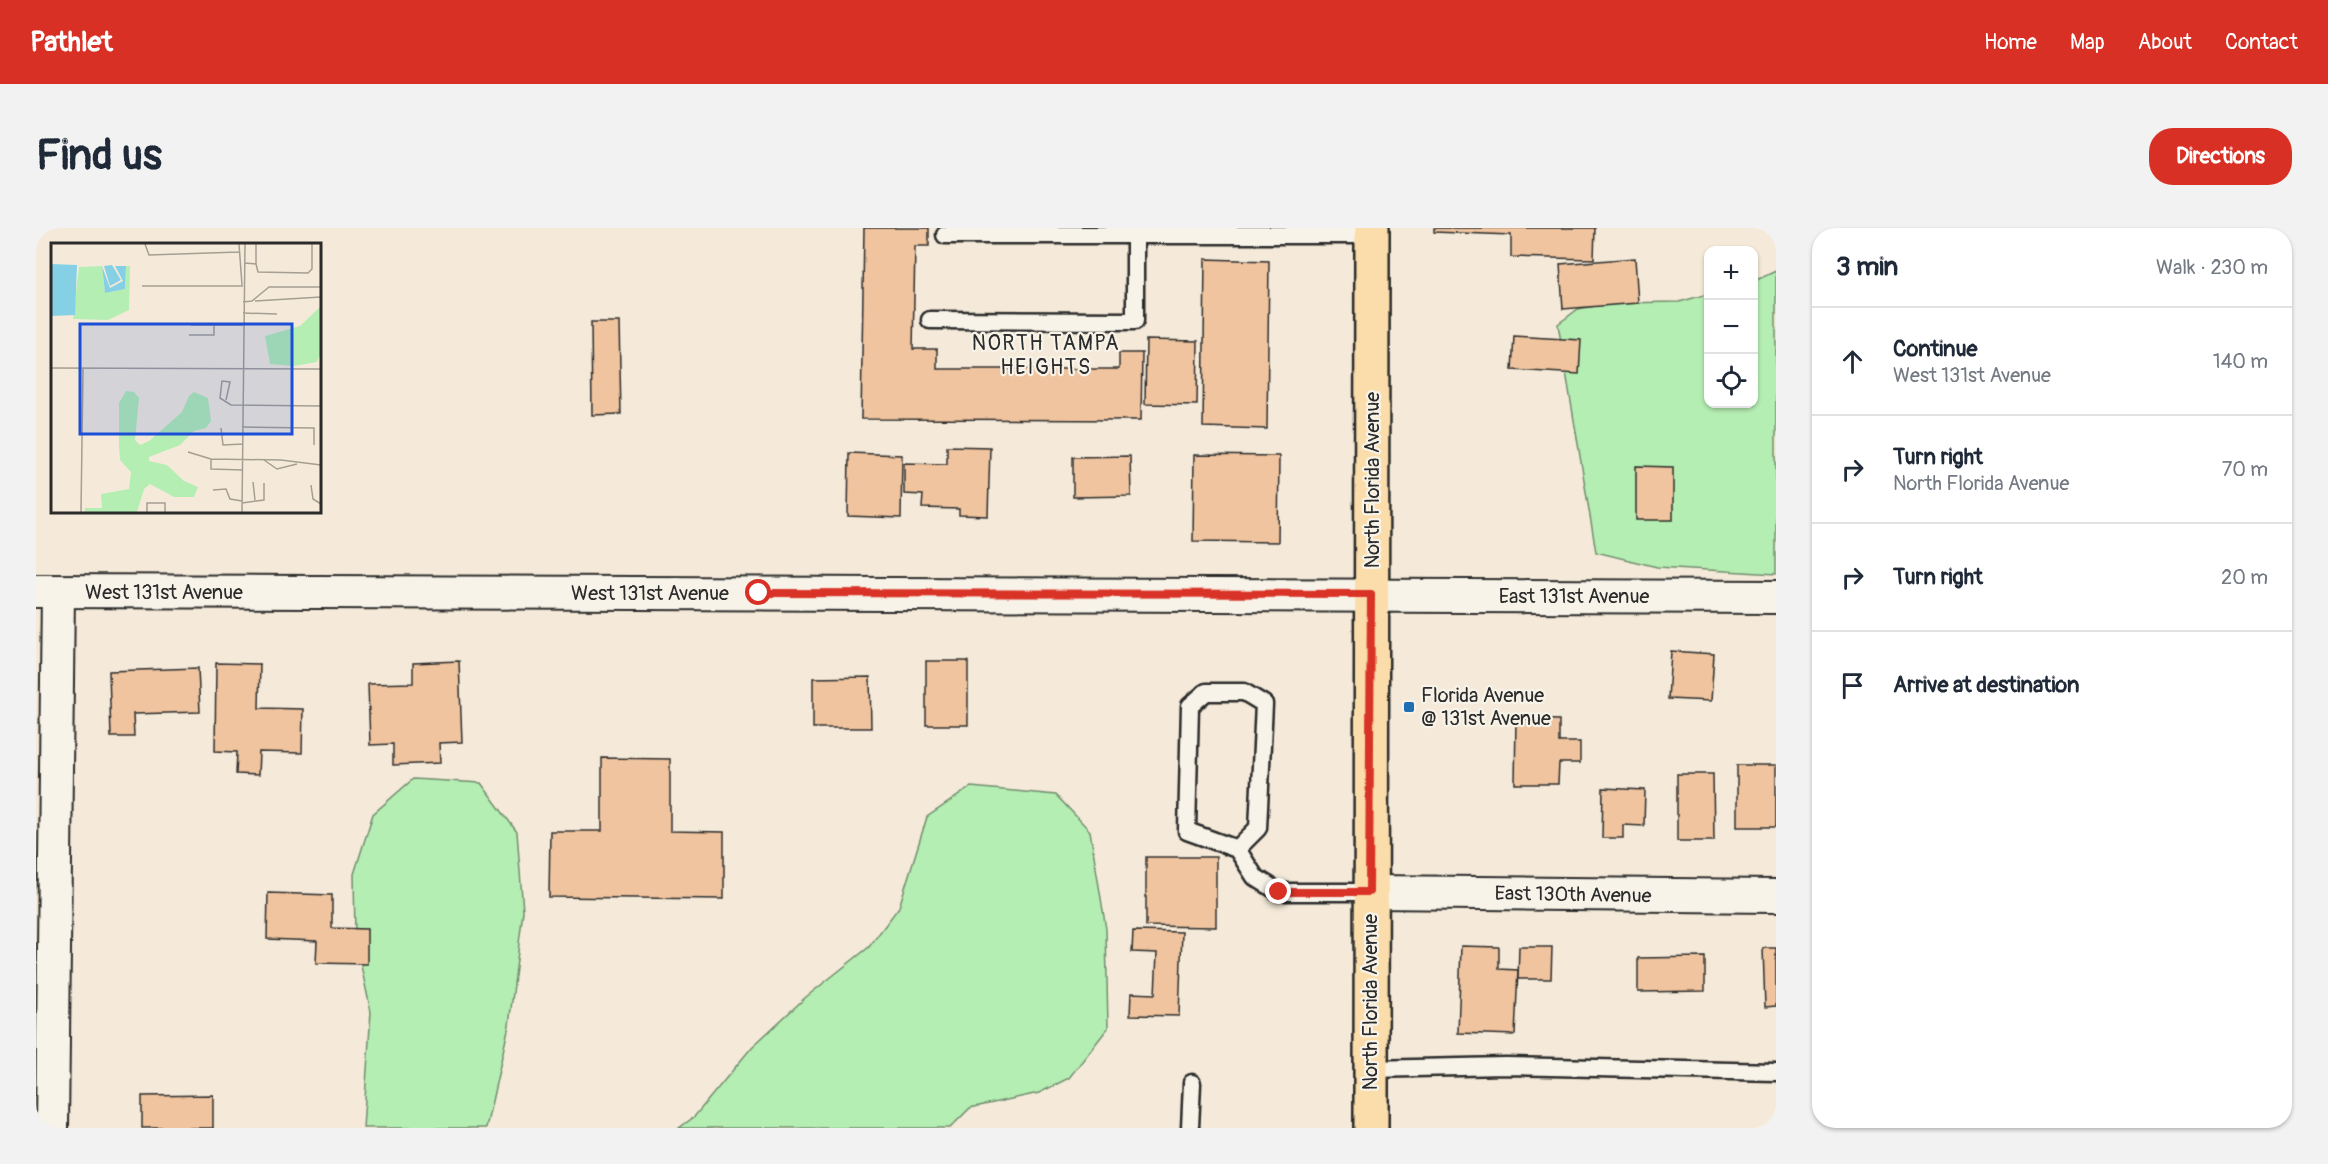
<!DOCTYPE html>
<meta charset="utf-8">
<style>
body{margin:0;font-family:Pangolin,sans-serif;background:#f2f2f3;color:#1f2937}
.controls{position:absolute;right:18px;top:18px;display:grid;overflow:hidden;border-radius:12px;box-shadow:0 2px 4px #0004}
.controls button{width:54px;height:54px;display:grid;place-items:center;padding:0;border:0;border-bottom:2px solid #e0e1e3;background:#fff;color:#1f2937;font:30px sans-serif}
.stop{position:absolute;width:18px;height:18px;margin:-14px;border:4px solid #d93025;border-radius:50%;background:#fff}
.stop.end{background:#d93025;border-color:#fff;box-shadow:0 2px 6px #0008}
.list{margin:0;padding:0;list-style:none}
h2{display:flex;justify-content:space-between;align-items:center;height:78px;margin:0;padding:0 24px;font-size:26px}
h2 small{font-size:20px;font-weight:400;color:#747a83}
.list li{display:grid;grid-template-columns:39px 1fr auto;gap:18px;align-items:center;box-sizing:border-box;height:108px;padding:0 24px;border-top:2px solid #e0e1e3}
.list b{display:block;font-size:22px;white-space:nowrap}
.list p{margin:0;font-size:20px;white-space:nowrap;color:#747a83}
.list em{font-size:20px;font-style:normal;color:#747a83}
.icon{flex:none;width:33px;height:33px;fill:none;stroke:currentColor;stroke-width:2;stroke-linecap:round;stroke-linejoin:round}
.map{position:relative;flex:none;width:1740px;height:900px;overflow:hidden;border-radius:24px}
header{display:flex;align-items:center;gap:36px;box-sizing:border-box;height:84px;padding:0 30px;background:#d93025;color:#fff}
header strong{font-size:28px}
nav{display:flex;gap:33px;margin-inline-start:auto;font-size:21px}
.intro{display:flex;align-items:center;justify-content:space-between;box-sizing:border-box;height:144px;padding:0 36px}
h1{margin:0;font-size:42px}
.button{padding:15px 27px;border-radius:24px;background:#d93025;color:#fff;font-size:21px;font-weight:700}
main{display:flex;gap:36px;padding:0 36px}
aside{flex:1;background:#fff;border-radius:24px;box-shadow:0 2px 4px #0004}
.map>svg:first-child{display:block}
.green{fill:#b4eeb2;stroke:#708c6e;stroke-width:1.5}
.building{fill:#efc49f;stroke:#2b2b2b;stroke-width:1.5}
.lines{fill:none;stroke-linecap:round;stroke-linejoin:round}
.service-casing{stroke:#2b2b2b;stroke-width:21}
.minor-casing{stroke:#2b2b2b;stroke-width:36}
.primary-casing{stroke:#2b2b2b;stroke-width:38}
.service{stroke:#f7f3e8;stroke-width:16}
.minor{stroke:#f7f3e8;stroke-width:32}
.primary{stroke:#fbddab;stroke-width:33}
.route{stroke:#d93025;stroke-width:8}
.poi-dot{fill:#1f6fb2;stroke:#f7f3e8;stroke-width:2}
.labels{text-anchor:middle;stroke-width:4.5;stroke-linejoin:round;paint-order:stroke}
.street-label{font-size:20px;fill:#2b2b2b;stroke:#f7f3e8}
.poi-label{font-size:20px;fill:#2b2b2b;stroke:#f7f3e8;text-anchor:start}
.neighbourhood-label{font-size:21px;letter-spacing:1.5px;fill:#2b2b2b;stroke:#f7f3e8}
.inset-road{fill:none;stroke:#a49e93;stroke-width:1.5}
.view{fill:#1d4ed8;fill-opacity:0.15;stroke:#1d4ed8;stroke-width:3}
.inset-edge{fill:none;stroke:#2b2b2b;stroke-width:3}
</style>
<header>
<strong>Pathlet</strong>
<nav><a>Home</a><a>Map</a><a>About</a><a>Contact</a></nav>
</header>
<div class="intro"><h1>Find us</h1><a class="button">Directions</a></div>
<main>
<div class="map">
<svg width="1740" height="900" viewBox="0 0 1740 900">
<rect width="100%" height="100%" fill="#f5ead9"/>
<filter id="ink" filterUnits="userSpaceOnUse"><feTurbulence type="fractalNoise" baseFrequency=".0167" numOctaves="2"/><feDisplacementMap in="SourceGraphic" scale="12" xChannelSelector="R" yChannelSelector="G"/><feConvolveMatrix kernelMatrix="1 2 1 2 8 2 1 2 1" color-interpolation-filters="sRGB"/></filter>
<g filter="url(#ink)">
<g class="green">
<path d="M1740,43V346L1621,339L1560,324L1522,96L1542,81L1578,75L1643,74L1672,66V176H1718V53Z"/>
<path d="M377,551L445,555L481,604L487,683L473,797L450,900H327L335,784L319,710L318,646L337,586Z"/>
<path d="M935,559L1020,567L1054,603L1070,701L1072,800L1033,850L1003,865L934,880L914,900H643L658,889L716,819L770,769L833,719L863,679L891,589Z"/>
</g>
<g class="building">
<path d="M828,0H893V18H879L877,121H901V141H1083V125H1106L1105,192L825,191Z"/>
<path d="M1398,0H1559L1558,31L1475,29V7L1398,4Z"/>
<path d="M1599,30L1602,75L1527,81L1524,36Z"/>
<path d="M1169,31L1233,33L1231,201L1167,199Z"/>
<path d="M555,94H583L585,186L556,187Z"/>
<path d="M1478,108L1545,112L1543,146L1476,142Z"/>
<path d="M1110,112L1162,113L1161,177L1109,176Z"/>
<path d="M911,218L954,219L952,288L923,287V281L886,280L887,267L868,266V235L911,236Z"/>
<path d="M813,225L866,227L865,290L812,288Z"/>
<path d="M1158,227L1243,228L1242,314L1157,313Z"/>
<path d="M1094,228L1095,268L1037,269V229Z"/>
<path d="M1600,238L1637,239V292H1600Z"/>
<path d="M1635,423L1678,426L1675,473L1632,471Z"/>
<path d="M423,433L426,514L403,515L404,535L357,537V516L334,517L332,456L377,455V435Z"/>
<rect x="890" y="433" width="42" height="64"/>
<path d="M180,435L224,436L223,480L267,481L266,525L223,524L222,547L200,546L201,524L179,523Z"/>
<path d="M162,440L164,484L97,486L98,509H75L73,443Z"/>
<path d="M834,449L835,500H777V450Z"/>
<path d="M1480,491L1523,492V514H1544V535H1523L1522,556H1479Z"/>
<path d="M566,530L634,531V603L688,604V671L513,669L514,603H566Z"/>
<rect x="1701" y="537" width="39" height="62"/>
<path d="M1641,546H1677L1678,613H1641Z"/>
<path d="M1567,560L1609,562L1608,598L1587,597V610H1566Z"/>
<path d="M1110,629H1180V699L1110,698Z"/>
<path d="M232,665L296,667V700L331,701V736L280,735L281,713L231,711Z"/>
<path d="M1097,703L1146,704L1143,788L1094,787L1095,765L1119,766L1121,725L1096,724Z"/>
<path d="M1425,718L1463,719V741L1482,742L1479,807L1422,805Z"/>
<path d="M1483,719H1516L1515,751H1482Z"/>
<path d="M1727,720H1740V778L1729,779Z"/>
<path d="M1669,729V763L1602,764V730Z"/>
<path d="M177,867V900H106V868Z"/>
</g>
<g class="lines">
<defs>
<g id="service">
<path d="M909,7H1336"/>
<path d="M894,92L1099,93V7"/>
<path d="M1201,621L1222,600L1228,476L1208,464H1170L1154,478L1151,603L1201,621L1219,649L1243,664H1333"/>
<path d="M1334,841L1469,838L1740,844"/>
<path d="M1154,900L1156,855"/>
</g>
<g id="minor">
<path d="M0,363L1740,369"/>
<path d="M1333,664L1740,668"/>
<path d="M16,900L22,364"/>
</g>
<path id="primary" d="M1335,900L1336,0"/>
</defs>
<use href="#service" class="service-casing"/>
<use href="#minor" class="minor-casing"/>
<use href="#primary" class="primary-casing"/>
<use href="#service" class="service"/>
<use href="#minor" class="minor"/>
<use href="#primary" class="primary"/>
</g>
</g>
<g class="lines" filter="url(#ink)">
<path class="route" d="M723,365L1335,366L1333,664H1243"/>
</g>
<rect class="poi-dot" x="1367" y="473" width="12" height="12" rx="3"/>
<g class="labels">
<g class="street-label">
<text transform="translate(1336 252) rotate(-90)" y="7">North Florida Avenue</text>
<text x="128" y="371">West 131st Avenue</text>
<text x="614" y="372">West 131st Avenue</text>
<text x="1538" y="375">East 131st Avenue</text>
<text transform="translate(1537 666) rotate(1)" y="7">East 130th Avenue</text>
<text transform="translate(1334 774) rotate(-90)" y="7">North Florida Avenue</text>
</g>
<g class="poi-label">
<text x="1385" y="474">Florida Avenue<tspan x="1385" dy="23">@ 131st Avenue</tspan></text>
</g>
<g class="neighbourhood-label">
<text x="1010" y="122">NORTH TAMPA<tspan x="1010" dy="24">HEIGHTS</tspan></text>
</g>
</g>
<g transform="translate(15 15)">
<rect width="270" height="270" fill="#f5ead9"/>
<path d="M51,23L54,50L74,46L75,23H79L78,67L57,77L22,76L28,24ZM270,63V109L266,119L243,123L219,121L214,93L249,83ZM75,148L83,149L88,155L84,197L89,202L98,198L131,169L138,153L143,149L157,155L160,178L155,185L143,188L129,202L98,214V218L116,222L133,238L147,244L143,254H123L99,241L93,246L86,269H34V265H51L50,251L78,246L80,229L69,217L68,202V160Z" fill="#b4eeb2"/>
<path d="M0,21L26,22L24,72L0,73ZM61,22L70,37L59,43L53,23ZM51,23L59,45L72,38L64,23H75L74,46L54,50Z" fill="#85d0e5"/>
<path class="inset-road" d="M94,1L98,12L188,9M188,1L191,42M194,20L205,21L207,29L257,30L261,26V1M205,21V1M91,43H192M204,58L270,54M192,59L201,58L218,44H270M192,70L226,71M140,82H192M138,92H163V82M0,125L270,126M175,157L179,139L171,138L169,155L180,162L270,163M191,184L263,185V202M170,185L172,202L192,201M137,209L160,216M213,217L226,226L246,221M192,227L160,226V216L230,217L270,222M202,239L204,257M260,242L262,256L270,261M162,247L175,246L179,256L191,258M191,260L213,257V240M30,269L32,125M96,269V260H114V269M191,269L194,1"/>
<path class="view" d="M29,81H241V191H29Z"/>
<rect width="270" height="270" class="inset-edge"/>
</g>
</svg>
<div class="controls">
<button>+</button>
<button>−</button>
<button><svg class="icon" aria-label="locate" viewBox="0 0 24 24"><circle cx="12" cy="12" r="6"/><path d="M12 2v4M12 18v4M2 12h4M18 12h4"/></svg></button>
</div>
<div class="stop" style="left:723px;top:365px"></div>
<div class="stop end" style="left:1243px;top:664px"></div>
</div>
<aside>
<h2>3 min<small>Walk · 230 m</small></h2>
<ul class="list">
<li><svg class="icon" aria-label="ahead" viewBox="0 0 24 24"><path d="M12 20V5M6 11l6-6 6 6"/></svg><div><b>Continue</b><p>West 131st Avenue</p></div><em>140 m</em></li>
<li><svg class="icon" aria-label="right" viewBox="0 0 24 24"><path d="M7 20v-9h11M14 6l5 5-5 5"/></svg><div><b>Turn right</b><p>North Florida Avenue</p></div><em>70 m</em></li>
<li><svg class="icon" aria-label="right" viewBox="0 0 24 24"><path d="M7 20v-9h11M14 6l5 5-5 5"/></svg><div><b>Turn right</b></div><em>20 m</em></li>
<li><svg class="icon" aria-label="arrive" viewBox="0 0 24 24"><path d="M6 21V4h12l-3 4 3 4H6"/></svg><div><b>Arrive at destination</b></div></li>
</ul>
</aside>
</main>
